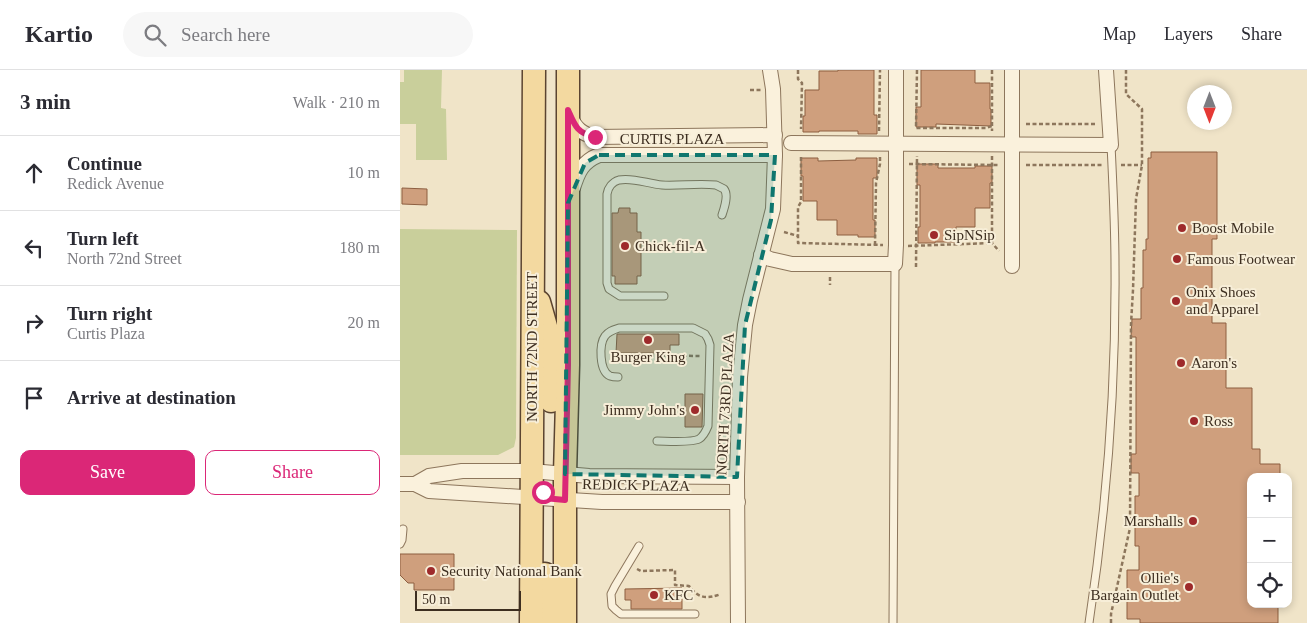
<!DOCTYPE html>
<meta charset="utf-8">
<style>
body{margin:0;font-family:"Times New Roman",serif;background:#f7f7f7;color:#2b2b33}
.controls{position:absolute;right:15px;bottom:15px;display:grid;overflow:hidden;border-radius:10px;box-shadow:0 2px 8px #0003}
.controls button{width:45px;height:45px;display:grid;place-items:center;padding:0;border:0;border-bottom:1px solid #e1e1e2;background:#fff;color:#2b2b33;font:25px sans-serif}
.compass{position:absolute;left:787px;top:15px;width:45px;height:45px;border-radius:50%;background:#fff;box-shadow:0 2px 8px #0003;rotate:180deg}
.scale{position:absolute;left:15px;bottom:12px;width:106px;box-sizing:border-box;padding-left:5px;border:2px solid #3d2e20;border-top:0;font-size:14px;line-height:18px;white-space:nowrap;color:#3d2e20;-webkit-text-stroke:4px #f7eed8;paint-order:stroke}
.stop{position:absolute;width:15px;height:15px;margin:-11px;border:4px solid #db2777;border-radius:50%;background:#fff}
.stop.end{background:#db2777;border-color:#fff;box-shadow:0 1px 5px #0008}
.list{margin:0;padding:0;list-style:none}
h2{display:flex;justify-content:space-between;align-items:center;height:65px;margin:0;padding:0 20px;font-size:21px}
h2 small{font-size:16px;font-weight:400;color:#7c7c81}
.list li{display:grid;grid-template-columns:32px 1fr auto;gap:15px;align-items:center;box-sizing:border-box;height:75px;padding:0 20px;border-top:1px solid #e1e1e2}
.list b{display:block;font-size:19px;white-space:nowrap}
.list p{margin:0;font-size:16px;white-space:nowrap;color:#7c7c81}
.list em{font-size:16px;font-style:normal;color:#7c7c81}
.actions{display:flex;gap:10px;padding:15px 20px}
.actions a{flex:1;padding:11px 0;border:1px solid #db2777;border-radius:10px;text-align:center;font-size:18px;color:#db2777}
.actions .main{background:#db2777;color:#fff}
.icon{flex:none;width:28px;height:28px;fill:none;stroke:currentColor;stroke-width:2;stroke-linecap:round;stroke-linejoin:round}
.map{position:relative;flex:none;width:907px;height:553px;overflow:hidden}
header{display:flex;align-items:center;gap:30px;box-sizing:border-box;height:70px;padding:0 25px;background:#fff;border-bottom:1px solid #e1e1e2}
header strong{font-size:24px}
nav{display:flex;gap:28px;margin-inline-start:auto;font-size:18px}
.search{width:350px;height:45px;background:#f7f7f7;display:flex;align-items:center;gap:12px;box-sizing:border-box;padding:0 18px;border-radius:28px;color:#7c7c81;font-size:19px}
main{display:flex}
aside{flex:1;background:#fff}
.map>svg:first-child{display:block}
.green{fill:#c9cf9b}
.building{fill:#cf9f7d;stroke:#8d5f41}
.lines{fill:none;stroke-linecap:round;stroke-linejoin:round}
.service-casing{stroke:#8d765c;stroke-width:9}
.minor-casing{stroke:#8d765c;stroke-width:16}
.primary-casing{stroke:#5b4430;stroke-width:25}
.path{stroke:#8d765c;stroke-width:2.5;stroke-dasharray:4 2.5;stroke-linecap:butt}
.service{stroke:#faf1dc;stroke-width:7}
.minor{stroke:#faf1dc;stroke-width:14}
.primary{stroke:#f3d9a0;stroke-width:22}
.route{stroke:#db2777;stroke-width:6}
.marked{fill:#0f766e;fill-opacity:0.2;stroke:#0f766e;stroke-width:4;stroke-dasharray:10 6;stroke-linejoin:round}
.poi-dot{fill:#9e2a2b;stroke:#f7eed8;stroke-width:2}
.labels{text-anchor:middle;stroke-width:4;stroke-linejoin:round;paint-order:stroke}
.street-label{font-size:15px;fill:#3d2e20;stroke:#f7eed8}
.poi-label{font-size:15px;fill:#3d2e20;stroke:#f7eed8;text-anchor:start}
</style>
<header>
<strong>Kartio</strong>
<div class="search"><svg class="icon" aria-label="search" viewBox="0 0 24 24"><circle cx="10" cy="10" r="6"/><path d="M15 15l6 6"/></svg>Search here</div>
<nav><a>Map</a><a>Layers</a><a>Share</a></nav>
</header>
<main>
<aside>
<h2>3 min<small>Walk · 210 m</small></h2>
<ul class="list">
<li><svg class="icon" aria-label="ahead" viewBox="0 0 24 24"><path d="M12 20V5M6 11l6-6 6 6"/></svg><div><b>Continue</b><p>Redick Avenue</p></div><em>10 m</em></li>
<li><svg class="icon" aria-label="left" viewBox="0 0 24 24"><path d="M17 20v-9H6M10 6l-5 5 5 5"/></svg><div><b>Turn left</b><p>North 72nd Street</p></div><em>180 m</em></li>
<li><svg class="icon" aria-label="right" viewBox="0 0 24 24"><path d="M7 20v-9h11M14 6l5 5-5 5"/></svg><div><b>Turn right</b><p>Curtis Plaza</p></div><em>20 m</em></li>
<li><svg class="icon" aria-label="arrive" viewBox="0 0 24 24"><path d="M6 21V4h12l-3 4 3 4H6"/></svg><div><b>Arrive at destination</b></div></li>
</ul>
<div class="actions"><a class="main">Save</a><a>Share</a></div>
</aside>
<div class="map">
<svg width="907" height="553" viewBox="0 0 907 553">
<rect width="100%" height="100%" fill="#f0e4c8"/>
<g class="green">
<path d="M4,0H42L41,38L46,39L47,90H16V54H0V12H4Z"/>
<path d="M0,159L117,160L116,368L114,377L98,385H0Z"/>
</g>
<g class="building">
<path d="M438,0H474V45H477V64H458V61H419V62H403V46H405V20H419V1H438Z"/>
<path d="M521,0H575V13H590V39H591V56L536,54V57H516V37H521Z"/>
<path d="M751,82H817V169H812V253H826V318H852V379H860V394H880V407H851V534H878V553H740V549H727V500H739V476H735V426H739V403H731V384H736V267H731L732,249H741V218H743V180H746V169H748V88H751Z"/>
<path d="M401,88H418V91L456,90V88H477V108H473V150H475V167H458V165H437V150H417V131H403V106H401Z"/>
<path d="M517,94H538V98H575V96H592V113H590V138H575V157H556V172H535V173H518V157H520V115H517Z"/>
<path d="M2,118L27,119V135L2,134Z"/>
<path d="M219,138H230V143H237V162H241V206H237V214H215V206H212V143H218Z"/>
<path d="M217,264H279V275H270V283H216Z"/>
<path d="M285,324H303L302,357H285Z"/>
<path d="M0,484H54V520H14V513H8L0,505Z"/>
<path d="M282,518V539H231V530H225V519Z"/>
</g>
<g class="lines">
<defs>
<g id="service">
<path d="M264,226H220L209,219L207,213V124C208,118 212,112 219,110C233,107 248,114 262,115C280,116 298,113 316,115C318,116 322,118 324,119C329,125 324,139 322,145"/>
<path d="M218,307C216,307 213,307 210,306C199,301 199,274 205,266C209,261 213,260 219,258H293L305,264L308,269L310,275L308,356C306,361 304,366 299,369C292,373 266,371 257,371"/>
<path d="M0,474L2,470L3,459"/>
<path d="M239,476L215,516L211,524L212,536L216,540L221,544H295"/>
<path d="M493,553L495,194"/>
<path d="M689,553C707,435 716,316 715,196C715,156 713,115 711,75"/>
</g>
<g id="minor">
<path d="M612,0V196"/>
<path d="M170,46C176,59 182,64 195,67L375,65"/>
<path d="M391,73L711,75L706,0"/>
<path d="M173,118C178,102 182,92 199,85H375"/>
<path d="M361,185L370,189L392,194H495L496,175V0"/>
<path d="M0,414H15L29,406L62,401H131L189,406L337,407"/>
<path d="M15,414L29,421L202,432H338"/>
<path d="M338,553L337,407L340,307L345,255L350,230L373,139L375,85L373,19L370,0"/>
</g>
<g id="primary">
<path d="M139,232L147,260L151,281V331"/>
<path d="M145,504L146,526L149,553"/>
<path d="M131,553L134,0"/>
<path d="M165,553V404L168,295V0"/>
</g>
</defs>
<use href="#service" class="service-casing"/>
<use href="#minor" class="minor-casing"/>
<use href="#primary" class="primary-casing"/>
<g class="path">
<path d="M398,0V9L402,13L401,59"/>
<path d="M517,0L516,58H586L592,56"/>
<path d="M592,0V61"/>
<path d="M350,20H361"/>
<path d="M626,54H696"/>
<path d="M479,61L480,0"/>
<path d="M592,86V173L599,181"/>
<path d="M401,87V132L398,137V173L483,175"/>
<path d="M509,94L598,95"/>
<path d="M626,95H703"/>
<path d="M721,95H742"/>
<path d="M384,162L398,166"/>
<path d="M475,175L476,113L480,94V86"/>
<path d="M508,176L592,173"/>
<path d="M516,197L517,86"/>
<path d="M430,207V215"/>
<path d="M211,285L301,286"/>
<path d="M237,499L241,501L275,500V515L289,516C299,529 307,529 321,524"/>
<path d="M711,553V544L730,458L731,254L733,220L736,129L742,95V39L726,24V0"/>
</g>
<use href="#service" class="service"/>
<use href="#minor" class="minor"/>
<use href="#primary" class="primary"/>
</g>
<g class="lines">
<path class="route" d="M143,422L144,428L165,430L168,295V40C175,56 177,63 195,67"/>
</g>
<path class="marked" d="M199,85H375L371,150L345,255L337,407L165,404L168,133L185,93Z"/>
<g class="poi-dot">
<circle cx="782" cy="158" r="5"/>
<circle cx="534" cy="165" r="5"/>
<circle cx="225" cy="176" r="5"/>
<circle cx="777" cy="189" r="5"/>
<circle cx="776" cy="231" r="5"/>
<circle cx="248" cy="270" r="5"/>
<circle cx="781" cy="293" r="5"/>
<circle cx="295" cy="340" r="5"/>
<circle cx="794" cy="351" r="5"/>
<circle cx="793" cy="451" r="5"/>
<circle cx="31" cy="501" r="5"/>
<circle cx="789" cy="517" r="5"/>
<circle cx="254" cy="525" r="5"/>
</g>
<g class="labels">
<g class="street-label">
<text x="272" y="74">CURTIS PLAZA</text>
<text transform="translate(132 277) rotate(-90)" y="5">NORTH 72ND STREET</text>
<text transform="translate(325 334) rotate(-87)" y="5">NORTH 73RD PLAZA</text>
<text transform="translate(236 415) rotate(1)" y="5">REDICK PLAZA</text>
</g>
<g class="poi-label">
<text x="792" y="163">Boost Mobile</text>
<text x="544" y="170">SipNSip</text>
<text x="235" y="181">Chick-fil-A</text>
<text x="787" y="194">Famous Footwear</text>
<text x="786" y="227">Onix Shoes<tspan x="786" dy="17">and Apparel</tspan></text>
<text x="248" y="292" text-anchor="middle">Burger King</text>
<text x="791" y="298">Aaron's</text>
<text x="285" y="345" text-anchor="end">Jimmy John's</text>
<text x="804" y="356">Ross</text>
<text x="783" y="456" text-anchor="end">Marshalls</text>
<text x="41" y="506">Security National Bank</text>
<text x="779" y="513" text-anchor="end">Ollie's<tspan x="779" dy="17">Bargain Outlet</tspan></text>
<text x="264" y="530">KFC</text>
</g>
</g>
</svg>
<div class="controls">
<button>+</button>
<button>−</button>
<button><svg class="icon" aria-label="locate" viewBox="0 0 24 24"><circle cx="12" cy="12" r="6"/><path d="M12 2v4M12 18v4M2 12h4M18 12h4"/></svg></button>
</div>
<svg class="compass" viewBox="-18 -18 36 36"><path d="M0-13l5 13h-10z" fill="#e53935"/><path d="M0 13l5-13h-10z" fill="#7c7c81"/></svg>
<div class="scale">50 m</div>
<div class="stop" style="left:143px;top:422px"></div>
<div class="stop end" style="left:195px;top:67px"></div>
</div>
</main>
